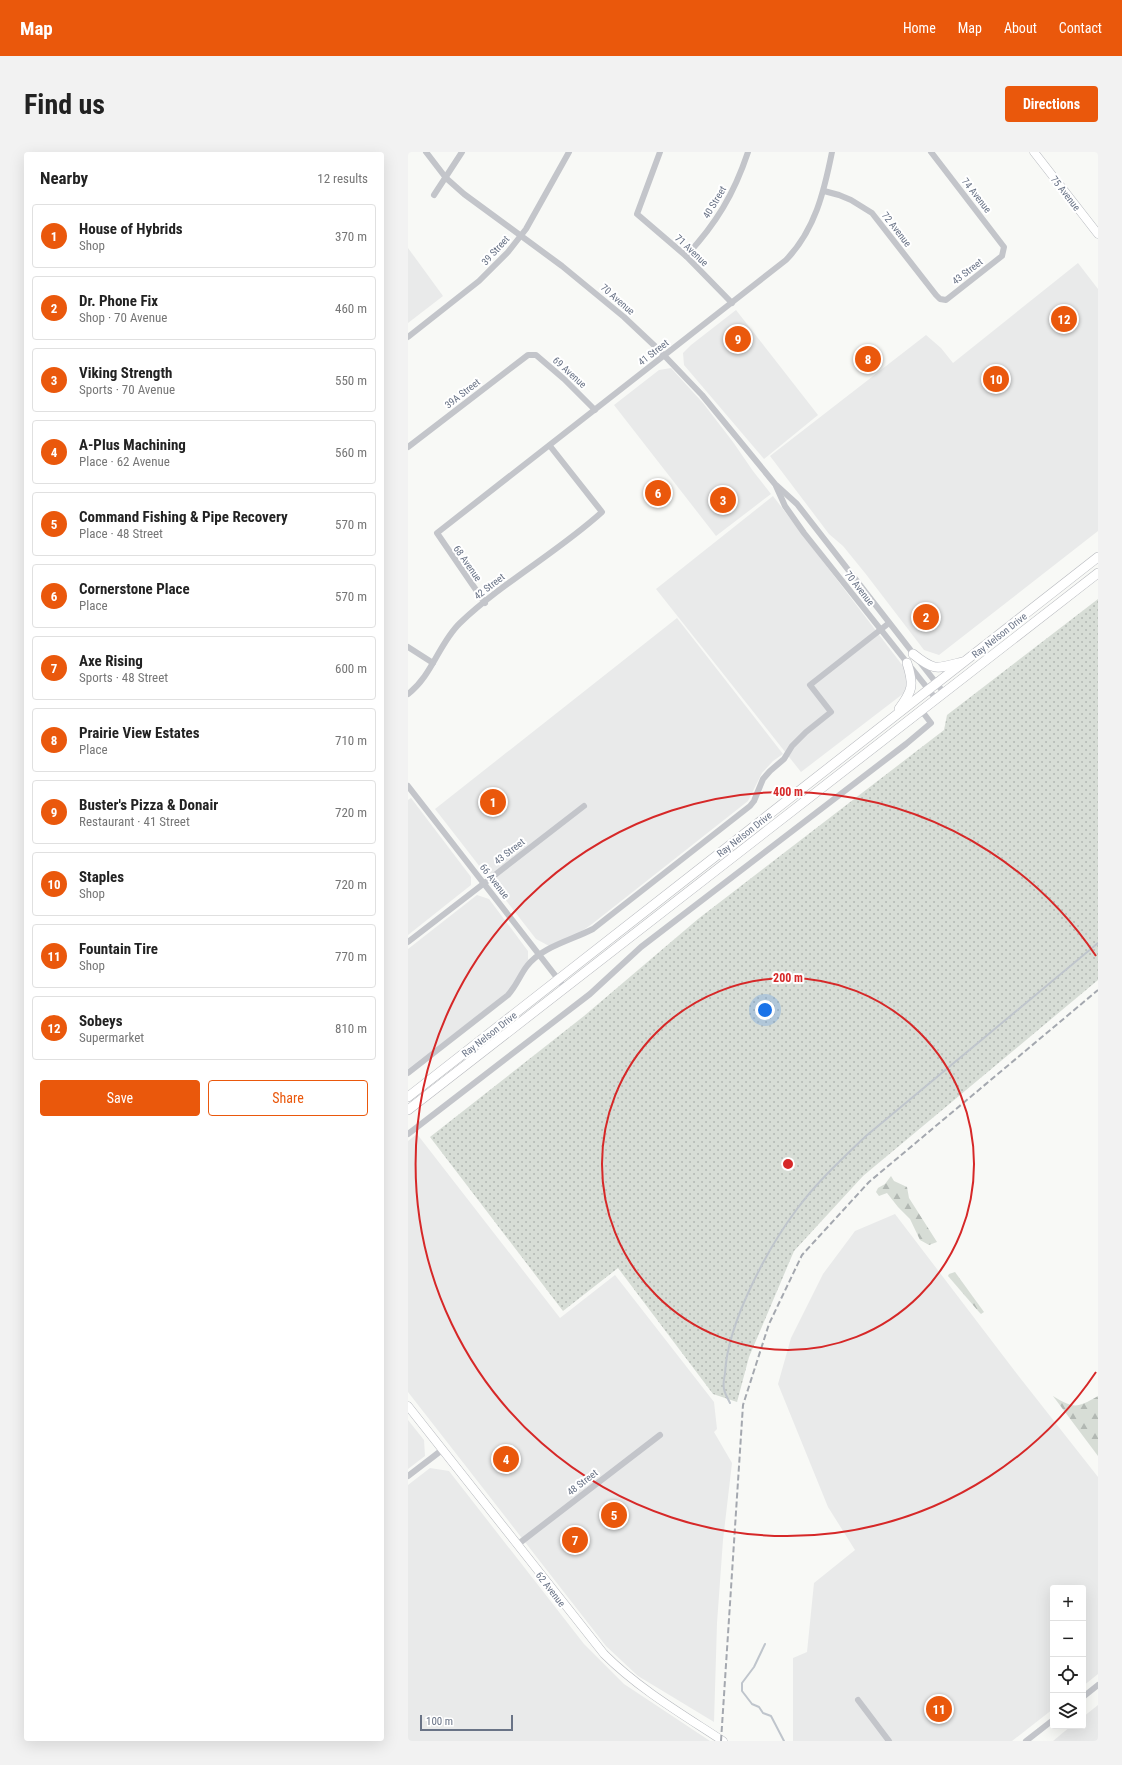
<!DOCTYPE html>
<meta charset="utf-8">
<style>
body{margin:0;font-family:"Roboto Condensed",sans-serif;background:#f2f2f2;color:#222}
.controls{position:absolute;right:12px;bottom:12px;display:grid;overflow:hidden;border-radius:4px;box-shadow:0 4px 16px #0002}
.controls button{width:36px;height:36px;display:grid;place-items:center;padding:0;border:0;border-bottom:1px solid #e0e0e0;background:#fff;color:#222;font:20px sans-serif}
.scale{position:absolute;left:12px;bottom:10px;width:93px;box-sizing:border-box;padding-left:4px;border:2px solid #697386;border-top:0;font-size:11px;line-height:14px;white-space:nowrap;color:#697386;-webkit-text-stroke:3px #fff;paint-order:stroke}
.you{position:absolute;left:357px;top:858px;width:14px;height:14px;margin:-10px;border:3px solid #fff;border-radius:50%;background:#1a73e8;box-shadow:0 0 0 6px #1a73e833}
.badge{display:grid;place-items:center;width:26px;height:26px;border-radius:50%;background:#ea580c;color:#fff;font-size:13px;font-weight:700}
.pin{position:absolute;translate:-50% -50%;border:2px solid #fff;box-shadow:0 1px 4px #0006}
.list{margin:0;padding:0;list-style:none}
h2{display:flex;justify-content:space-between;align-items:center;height:52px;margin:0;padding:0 16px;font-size:17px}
h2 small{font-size:13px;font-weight:400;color:#767676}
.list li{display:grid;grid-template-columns:26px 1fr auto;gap:12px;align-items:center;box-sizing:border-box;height:64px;margin:0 8px 8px;padding:0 8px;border:1px solid #e0e0e0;border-radius:4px}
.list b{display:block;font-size:15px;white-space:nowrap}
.list p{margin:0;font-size:13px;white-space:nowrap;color:#767676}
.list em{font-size:13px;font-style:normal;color:#767676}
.actions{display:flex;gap:8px;padding:12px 16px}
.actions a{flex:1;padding:9px 0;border:1px solid #ea580c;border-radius:4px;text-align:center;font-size:14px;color:#ea580c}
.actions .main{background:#ea580c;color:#fff}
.icon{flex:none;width:22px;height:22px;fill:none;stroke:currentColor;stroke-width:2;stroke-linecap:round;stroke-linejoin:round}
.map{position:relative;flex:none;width:690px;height:1589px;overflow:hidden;border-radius:4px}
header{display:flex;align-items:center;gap:24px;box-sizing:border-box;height:56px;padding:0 20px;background:#ea580c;color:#fff}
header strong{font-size:19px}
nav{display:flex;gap:22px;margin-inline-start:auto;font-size:14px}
.intro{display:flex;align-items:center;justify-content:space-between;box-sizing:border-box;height:96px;padding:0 24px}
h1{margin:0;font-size:28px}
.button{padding:10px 18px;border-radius:4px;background:#ea580c;color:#fff;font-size:14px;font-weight:700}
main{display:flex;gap:24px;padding:0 24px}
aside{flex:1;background:#fff;border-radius:4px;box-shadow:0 4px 16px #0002}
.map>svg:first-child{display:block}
.built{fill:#e9eaea}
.grass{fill:url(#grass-dots)}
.forest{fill:url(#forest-firs)}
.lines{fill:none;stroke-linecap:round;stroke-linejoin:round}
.stream{stroke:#bfc5cc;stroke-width:2}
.major-casing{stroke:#b6b9be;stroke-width:9}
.highway-casing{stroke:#b6b8bd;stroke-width:10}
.minor{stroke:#c3c5ca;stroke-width:6}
.major{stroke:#fff;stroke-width:8}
.highway{stroke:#fff;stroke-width:9}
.rail{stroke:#a4a8af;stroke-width:2;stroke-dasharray:6 3;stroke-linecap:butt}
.ring{fill:none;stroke:#d62828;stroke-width:2}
.labels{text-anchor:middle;stroke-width:4;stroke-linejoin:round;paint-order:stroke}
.street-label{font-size:10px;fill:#697386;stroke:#fff}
.centre{fill:#d62828;stroke:#fff;stroke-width:2}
.ring-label{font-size:12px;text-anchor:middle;font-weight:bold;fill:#d62828;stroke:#fff;stroke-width:4;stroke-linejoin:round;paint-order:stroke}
</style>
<header>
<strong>Map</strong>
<nav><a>Home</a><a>Map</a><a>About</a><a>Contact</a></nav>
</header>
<div class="intro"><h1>Find us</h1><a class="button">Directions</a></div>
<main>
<aside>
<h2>Nearby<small>12 results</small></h2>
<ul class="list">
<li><span class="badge">1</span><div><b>House of Hybrids</b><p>Shop</p></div><em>370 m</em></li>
<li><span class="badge">2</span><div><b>Dr. Phone Fix</b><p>Shop · 70 Avenue</p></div><em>460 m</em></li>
<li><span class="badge">3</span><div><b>Viking Strength</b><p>Sports · 70 Avenue</p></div><em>550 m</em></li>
<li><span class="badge">4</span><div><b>A-Plus Machining</b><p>Place · 62 Avenue</p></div><em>560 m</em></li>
<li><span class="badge">5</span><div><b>Command Fishing &amp; Pipe Recovery</b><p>Place · 48 Street</p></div><em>570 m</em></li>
<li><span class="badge">6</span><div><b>Cornerstone Place</b><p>Place</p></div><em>570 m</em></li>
<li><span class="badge">7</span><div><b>Axe Rising</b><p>Sports · 48 Street</p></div><em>600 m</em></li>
<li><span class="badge">8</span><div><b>Prairie View Estates</b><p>Place</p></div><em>710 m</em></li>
<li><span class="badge">9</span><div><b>Buster's Pizza &amp; Donair</b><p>Restaurant · 41 Street</p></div><em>720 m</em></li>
<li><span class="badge">10</span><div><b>Staples</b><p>Shop</p></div><em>720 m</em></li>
<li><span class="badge">11</span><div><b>Fountain Tire</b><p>Shop</p></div><em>770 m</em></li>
<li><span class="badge">12</span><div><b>Sobeys</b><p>Supermarket</p></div><em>810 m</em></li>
</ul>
<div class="actions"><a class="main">Save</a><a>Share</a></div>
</aside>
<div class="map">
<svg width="690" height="1589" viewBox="0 0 690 1589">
<defs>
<pattern id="grass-dots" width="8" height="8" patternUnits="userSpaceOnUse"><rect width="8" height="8" fill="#d7ddd6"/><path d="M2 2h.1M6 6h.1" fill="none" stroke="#b2b8b3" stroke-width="1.8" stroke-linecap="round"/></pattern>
<pattern id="forest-firs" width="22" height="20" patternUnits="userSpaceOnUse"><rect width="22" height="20" fill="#d7ddd6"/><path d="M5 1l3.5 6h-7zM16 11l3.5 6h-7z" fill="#b2b8b3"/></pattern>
</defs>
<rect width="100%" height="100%" fill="#f8f9f6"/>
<g class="built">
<path d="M0,96L35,144L0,171Z"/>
<path d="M670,111L690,137V379L531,503L516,498L457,421L435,394L421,382L362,304L518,183L533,196L545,211Z"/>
<path d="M328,158L410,263L356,307L276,213L275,201L283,193Z"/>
<path d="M263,216L295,251L325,290L345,319L363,342L308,384L206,253L251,218Z"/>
<path d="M365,344L498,518L500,530L496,541L393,620L248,437Z"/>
<path d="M269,466L375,602L365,609L354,621L340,649L184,772L164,786L143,795L128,787L27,657Z"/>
<path d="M3,646L63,725V733L0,783V648Z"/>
<path d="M69,743L81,747L120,799V808L101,840L0,917V797Z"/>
<path d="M9,982L152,1166L207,1123L306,1250L309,1277L306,1280L324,1311L315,1388L309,1471L306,1570L230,1524L198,1494L0,1240V989Z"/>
<path d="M487,1062L609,1222L690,1325V1522L675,1534V1436H645V1557L604,1589H385V1506L399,1500L406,1431L447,1398L420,1355L370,1232L383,1186L415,1122L447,1079Z"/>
<path d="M0,1268L16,1288L17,1304L0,1317Z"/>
<path d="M22,1316L41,1319L176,1492L216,1532L302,1589H0V1333Z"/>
<path d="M690,1553V1589H645L663,1574H675V1565Z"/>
</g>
<path class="grass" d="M690,447V828L455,1024L386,1099L341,1205L329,1250L305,1242L210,1116L155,1159L22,985L176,864L290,767L536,578L539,563Z"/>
<g class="forest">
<path d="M483,1024L486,1029L499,1035L501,1046L529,1090L521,1093L512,1088L502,1067L490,1055L479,1041L471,1044L468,1040L470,1036L477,1032Z"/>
<path d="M547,1120L576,1160L573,1162L571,1160L540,1124L541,1122Z"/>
<path d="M645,1244C666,1257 669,1256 690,1244V1304Z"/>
</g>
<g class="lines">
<g class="stream">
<path d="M322,1251C320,1247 317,1242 316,1237C315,1232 316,1226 317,1222C319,1172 359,1097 389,1057C409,1030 434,1007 458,984L690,791"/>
<path d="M357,1492L346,1515L334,1531V1539L344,1552L351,1555L355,1561L363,1564L376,1589"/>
</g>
<defs>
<g id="major">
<path d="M626,0L690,82"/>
<path d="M0,1254L196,1502C231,1537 274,1562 315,1589"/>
</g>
<g id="highway">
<path d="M505,502C526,519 528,517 554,510"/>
<path d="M491,557C505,538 506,533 499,511"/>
<path d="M0,945L690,405"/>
<path d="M0,958L690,421"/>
</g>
</defs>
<use href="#major" class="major-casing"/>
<use href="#highway" class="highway-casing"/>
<g class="minor">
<path d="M18,0L38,26L56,42L154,114L216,165L250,197L294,243L367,332L389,352L536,541"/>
<path d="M252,0L229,62L278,104L324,151"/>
<path d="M416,39L431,43L443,48L464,61L528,143L532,147L538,148L594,104L596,95L523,0"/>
<path d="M26,43L54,0"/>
<path d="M278,104C308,72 326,42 340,0"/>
<path d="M0,185L71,129L100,100L118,77L161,0"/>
<path d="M0,295L120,203H128L156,227L187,258"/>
<path d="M368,334L377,354L396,381L528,547"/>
<path d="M77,451L29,381L378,108C407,78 416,40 424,0"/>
<path d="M0,495L25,511"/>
<path d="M0,542C24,524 31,491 52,471C95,430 150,400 194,360L142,294"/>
<path d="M0,634L157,836"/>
<path d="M0,790L176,654"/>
<path d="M0,921L100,843C109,833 112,823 119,814C133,795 164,788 185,777L342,654L346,649L355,627L362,619L376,607L384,594L398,580L423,560L402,533L481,471"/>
<path d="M0,982L182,842L233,795L498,592L523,571L513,558"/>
<path d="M0,1324L34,1298"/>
<path d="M109,1393L252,1283"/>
<path d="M675,1545L690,1533"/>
<path d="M450,1548L481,1589"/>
<path d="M618,1589L645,1568"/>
</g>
<use href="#major" class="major"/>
<use href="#highway" class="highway"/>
<path class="rail" d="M313,1589L335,1253L361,1172L394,1103L461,1030L690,838"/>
</g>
<g class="ring">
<circle cx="380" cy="1012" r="186"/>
<path d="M688 1220A372 372 0 1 1 688 804"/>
</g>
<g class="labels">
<g class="street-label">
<text transform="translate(658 41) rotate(52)" y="4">75 Avenue</text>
<text transform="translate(569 43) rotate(52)" y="4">74 Avenue</text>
<text transform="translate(306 50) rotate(-59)" y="4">40 Street</text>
<text transform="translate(489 77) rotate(52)" y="4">72 Avenue</text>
<text transform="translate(87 98) rotate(-48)" y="4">39 Street</text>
<text transform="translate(284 98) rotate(43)" y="4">71 Avenue</text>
<text transform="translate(559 119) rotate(-38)" y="4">43 Street</text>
<text transform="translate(210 147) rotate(41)" y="4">70 Avenue</text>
<text transform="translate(245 200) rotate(-38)" y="4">41 Street</text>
<text transform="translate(162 220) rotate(42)" y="4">69 Avenue</text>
<text transform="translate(54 241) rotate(-38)" y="4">39A Street</text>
<text transform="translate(60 411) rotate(55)" y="4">68 Avenue</text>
<text transform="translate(81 434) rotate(-38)" y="4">42 Street</text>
<text transform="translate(452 436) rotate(52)" y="4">70 Avenue</text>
<text transform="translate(591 483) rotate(-38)" y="4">Ray Nelson Drive</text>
<text transform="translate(336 682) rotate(-38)" y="4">Ray Nelson Drive</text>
<text transform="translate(101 699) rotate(-38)" y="4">43 Street</text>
<text transform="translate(87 729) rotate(52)" y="4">66 Avenue</text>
<text transform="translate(81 882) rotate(-38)" y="4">Ray Nelson Drive</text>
<text transform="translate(174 1330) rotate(-38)" y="4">48 Street</text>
<text transform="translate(143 1437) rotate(52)" y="4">62 Avenue</text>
</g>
</g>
<circle cx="380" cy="1012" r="6" class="centre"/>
<g class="ring-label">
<text x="380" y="644">400 m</text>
<text x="380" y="830">200 m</text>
</g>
</svg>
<div class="controls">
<button>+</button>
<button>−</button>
<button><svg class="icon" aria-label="locate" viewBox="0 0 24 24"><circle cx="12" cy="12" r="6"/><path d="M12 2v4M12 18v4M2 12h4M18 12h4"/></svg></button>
<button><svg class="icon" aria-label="layers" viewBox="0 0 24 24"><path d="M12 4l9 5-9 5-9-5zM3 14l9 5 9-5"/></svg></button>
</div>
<div class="scale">100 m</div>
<div class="you"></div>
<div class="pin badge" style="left:85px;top:650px">1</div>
<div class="pin badge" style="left:518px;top:465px">2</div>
<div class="pin badge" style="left:315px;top:348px">3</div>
<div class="pin badge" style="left:98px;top:1307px">4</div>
<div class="pin badge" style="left:206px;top:1363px">5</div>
<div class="pin badge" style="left:250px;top:341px">6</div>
<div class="pin badge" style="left:167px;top:1388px">7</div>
<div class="pin badge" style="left:460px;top:207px">8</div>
<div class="pin badge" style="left:330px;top:187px">9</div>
<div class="pin badge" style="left:588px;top:227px">10</div>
<div class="pin badge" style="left:531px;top:1557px">11</div>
<div class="pin badge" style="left:656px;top:167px">12</div>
</div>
</main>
